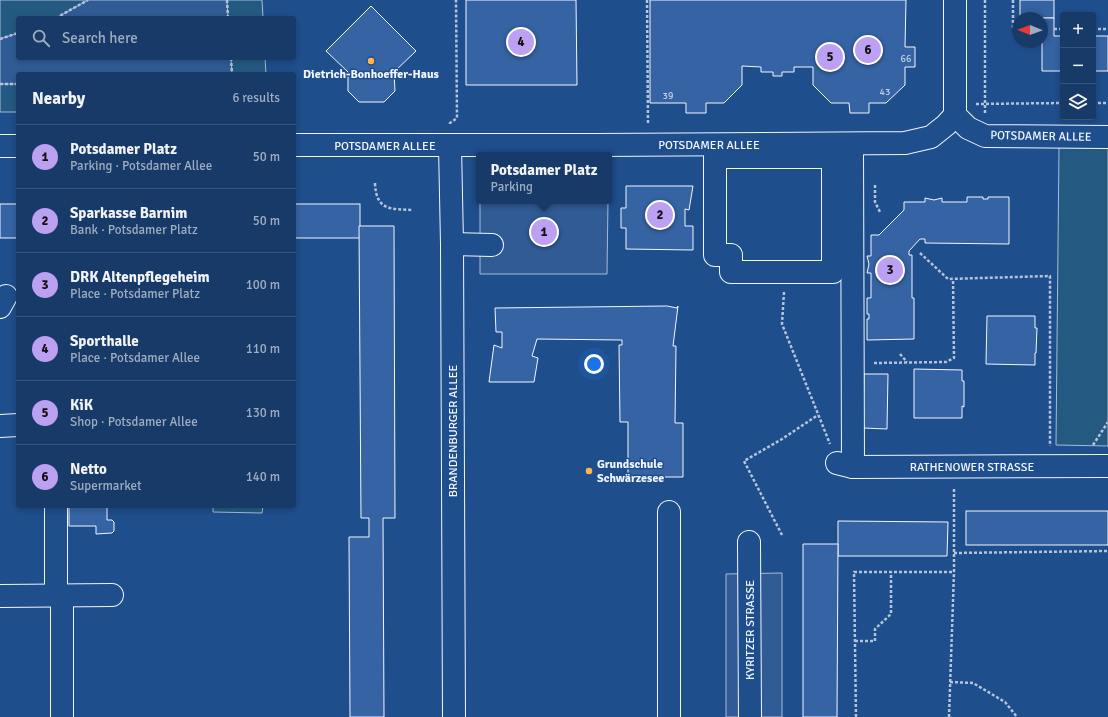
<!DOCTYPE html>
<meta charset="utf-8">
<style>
body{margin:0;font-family:Signika,sans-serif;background:#244571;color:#f1f3f6}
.controls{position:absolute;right:12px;top:12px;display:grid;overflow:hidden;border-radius:4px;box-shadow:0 2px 6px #0003}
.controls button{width:36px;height:36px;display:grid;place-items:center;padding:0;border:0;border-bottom:1px solid #36547d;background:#173a69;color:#f1f3f6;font:20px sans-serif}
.compass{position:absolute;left:1012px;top:12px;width:36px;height:36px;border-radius:50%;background:#173a69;box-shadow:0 2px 6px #0003;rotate:271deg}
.you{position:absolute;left:594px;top:364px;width:14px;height:14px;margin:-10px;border:3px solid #fff;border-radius:50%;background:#1a73e8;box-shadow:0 0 0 6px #1a73e833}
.badge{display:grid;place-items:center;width:26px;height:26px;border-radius:50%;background:#bca0f2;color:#111;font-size:13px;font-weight:700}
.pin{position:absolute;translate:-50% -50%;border:2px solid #fff;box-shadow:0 1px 4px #0006}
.popup{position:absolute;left:476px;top:152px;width:136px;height:52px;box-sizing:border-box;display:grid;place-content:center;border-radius:4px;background:#173a69;filter:drop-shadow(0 1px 3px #0005);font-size:13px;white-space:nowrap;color:#9eadc0}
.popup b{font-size:15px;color:#f1f3f6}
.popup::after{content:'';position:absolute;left:50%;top:100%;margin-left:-8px;border:8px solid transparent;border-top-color:#173a69}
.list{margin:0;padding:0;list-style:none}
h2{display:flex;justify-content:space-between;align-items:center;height:52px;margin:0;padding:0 16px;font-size:17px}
h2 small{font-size:13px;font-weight:400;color:#9eadc0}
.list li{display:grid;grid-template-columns:26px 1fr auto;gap:12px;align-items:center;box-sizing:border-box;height:64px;padding:0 16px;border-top:1px solid #36547d}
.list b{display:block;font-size:15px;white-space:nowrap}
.list p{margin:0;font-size:13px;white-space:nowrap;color:#9eadc0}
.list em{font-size:13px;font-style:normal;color:#9eadc0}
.icon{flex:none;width:22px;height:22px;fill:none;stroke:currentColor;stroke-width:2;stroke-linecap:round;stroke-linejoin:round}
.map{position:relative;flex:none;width:1108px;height:717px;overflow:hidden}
.search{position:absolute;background:#173a69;box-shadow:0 2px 6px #0003;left:16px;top:16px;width:280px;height:44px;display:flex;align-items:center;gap:10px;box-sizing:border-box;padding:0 14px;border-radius:4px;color:#9eadc0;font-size:15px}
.panel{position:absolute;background:#173a69;box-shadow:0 2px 6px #0003;left:16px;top:72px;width:280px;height:436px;border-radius:4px}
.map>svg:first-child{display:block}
.green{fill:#245a82;stroke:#a8bbd7}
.parking{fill:#305b95;stroke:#a8bbd7}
.building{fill:#3563a3;stroke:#f2f6ff}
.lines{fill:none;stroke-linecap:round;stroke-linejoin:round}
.minor-casing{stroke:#f2f6ff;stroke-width:24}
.path{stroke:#b3c4dc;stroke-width:2.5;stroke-dasharray:3 2;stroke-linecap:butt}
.minor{stroke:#1f4e8c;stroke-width:22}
.poi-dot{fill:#ffb74d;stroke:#1f4e8c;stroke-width:1.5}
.labels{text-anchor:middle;stroke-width:3;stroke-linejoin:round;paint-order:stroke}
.number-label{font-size:10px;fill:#c3d1e8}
.poi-label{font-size:12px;font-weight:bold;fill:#f2f6ff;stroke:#1f4e8c}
.street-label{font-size:12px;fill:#f2f6ff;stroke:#1f4e8c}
</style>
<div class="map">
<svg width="1108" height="717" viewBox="0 0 1108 717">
<rect width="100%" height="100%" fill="#1f4e8c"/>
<g class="green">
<path d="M0,0H262L263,18H18V58H265L266,74H18V112H0Z"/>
<path d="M1059,147H1108V446L1056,445Z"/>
<path d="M213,506H263L262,513L213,512Z"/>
</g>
<g class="parking">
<path d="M88,0H227L228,18H56Z"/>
<path d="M18,33V58H231L232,74H18V84H0V39Z"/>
<path d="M480,201H608L607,274H480Z"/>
<path d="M782,573V717H726V574Z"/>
</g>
<g class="building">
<path d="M466,0H576L577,85H466Z"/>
<path d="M650,0H906L905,47H915V67H905V85L886,103H869V113H850L849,103H831L813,85V67H794V72H782V76H773V72H761V67L742,66V85L724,103H706V113H686V103H650Z"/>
<rect x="1020" y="0" width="34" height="18"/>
<path d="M371,6L416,51L394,72L395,91L384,102H359L348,91V72L326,51Z"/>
<path d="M1042,18H1054V36H1063V71H1042Z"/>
<rect x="1093" y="36" width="15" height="35"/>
<path d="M626,186H693L689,210L685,209V226H693V250L626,249V228H621V208H626Z"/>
<path d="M967,197H983V199H988V197H1009V244L925,243V239H920L909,251V255H912V298H914V339L867,340V319H869V314H867V298H871V273H867L869,264L867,256H871V235H879L904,210V202H925V198L934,200L942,198V202H967Z"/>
<rect x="0" y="204" width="18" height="34"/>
<rect x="294" y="204" width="66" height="34"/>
<path d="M359,226H394L395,518H383L384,717H350L349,537H369V518H361Z"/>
<path d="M667,306L677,308L678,306L673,346H676L675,423H683V477H628V422H620L619,345H622V340L537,339L532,356L538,358L534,382H489L494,345L502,348V332H496L495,308Z"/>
<path d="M987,316H1035V328H1037L1036,353H1035V365L986,364Z"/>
<path d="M914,369L962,370V381H964V407L962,406V418H914Z"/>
<path d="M864,374H888L887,429L863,428Z"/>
<path d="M69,506H107V520H112L114,522V531L112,533L96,534V526H69Z"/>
<rect x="966" y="511" width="142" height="34"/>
<path d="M838,521L948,522L947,556H838Z"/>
<path d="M803,544H838L837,717H803Z"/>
</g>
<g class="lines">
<defs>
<g id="minor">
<path d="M955,0V115"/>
<path d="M955,115L968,128L985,136L1108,137"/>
<path d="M852,144L853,467"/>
<path d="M294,145H597L905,143L931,137L946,125L955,115"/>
<path d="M0,146H18"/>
<path d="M450,146L452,244L454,717"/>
<path d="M715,157H833V272H731V255H715Z"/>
<path d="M452,244L492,245"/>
<path d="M0,307L6,296"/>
<path d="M0,426L18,425"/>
<path d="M837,463L853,467L1108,466"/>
<path d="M56,506V596"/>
<path d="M669,512V717"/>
<path d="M749,542L750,717"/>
<path d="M62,595V717"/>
<path d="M0,596L112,595"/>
</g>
</defs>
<use href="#minor" class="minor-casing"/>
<g class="path">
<path d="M227,0L228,18"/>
<path d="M647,0L648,123"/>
<path d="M985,0V113"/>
<path d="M1013,0V29H1018"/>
<path d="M56,18L88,0"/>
<path d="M1054,29H1063"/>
<path d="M1093,29H1108"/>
<path d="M0,39L18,33"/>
<path d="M231,58L232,74"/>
<path d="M0,84H18"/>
<path d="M1093,103H1108"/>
<path d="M976,104L1063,103"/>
<path d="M450,124V123L457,118L456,0"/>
<path d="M375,183C376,211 391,209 413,210"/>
<path d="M875,185V202L880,212"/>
<path d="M920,253L948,279L1050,276V446"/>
<path d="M784,292L782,324L830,444"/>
<path d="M900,354L907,362"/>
<path d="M874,363L946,362L954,358L953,279"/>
<path d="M1093,445L1108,422"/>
<path d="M782,535L744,461L782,439L818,415"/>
<path d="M954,553L1108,551"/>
<path d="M855,641H875V629L891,614V572"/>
<path d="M950,682L973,683L1005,702L1017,717"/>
<path d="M856,717L854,572H954"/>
<path d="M949,717L954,572V489"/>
</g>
<use href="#minor" class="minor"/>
</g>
<g class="poi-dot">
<circle cx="371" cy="61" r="4"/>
<circle cx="589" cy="471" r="4"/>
</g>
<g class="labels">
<g class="number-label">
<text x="906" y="62">66</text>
<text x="885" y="95">43</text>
<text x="668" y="99">39</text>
</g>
<g class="poi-label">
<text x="371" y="78">Dietrich-Bonhoeffer-Haus</text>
<text x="597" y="468" text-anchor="start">Grundschule<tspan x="597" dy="14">Schwärzesee</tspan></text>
</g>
<g class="street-label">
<text transform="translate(1041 136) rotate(1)" y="4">POTSDAMER ALLEE</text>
<text x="709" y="149">POTSDAMER ALLEE</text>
<text x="385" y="150">POTSDAMER ALLEE</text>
<text transform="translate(453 431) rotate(-90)" y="4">BRANDENBURGER ALLEE</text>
<text x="972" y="471">RATHENOWER STRASSE</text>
<text transform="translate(750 630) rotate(-90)" y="4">KYRITZER STRASSE</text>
</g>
</g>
</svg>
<div class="controls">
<button>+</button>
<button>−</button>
<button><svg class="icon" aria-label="layers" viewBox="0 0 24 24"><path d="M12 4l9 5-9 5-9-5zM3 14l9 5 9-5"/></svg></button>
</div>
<svg class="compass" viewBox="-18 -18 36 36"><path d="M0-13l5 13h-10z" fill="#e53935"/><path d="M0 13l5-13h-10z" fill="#9eadc0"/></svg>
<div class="you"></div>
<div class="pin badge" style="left:544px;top:232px">1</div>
<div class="popup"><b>Potsdamer Platz</b>Parking</div>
<div class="pin badge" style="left:660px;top:215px">2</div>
<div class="pin badge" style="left:890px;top:270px">3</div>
<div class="pin badge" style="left:521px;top:42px">4</div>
<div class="pin badge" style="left:830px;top:57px">5</div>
<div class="pin badge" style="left:868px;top:50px">6</div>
<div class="search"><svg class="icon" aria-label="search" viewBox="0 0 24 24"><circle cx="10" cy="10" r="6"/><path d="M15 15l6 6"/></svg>Search here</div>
<section class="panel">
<h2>Nearby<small>6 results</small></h2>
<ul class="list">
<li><span class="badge">1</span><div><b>Potsdamer Platz</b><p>Parking · Potsdamer Allee</p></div><em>50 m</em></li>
<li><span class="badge">2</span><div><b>Sparkasse Barnim</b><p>Bank · Potsdamer Platz</p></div><em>50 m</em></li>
<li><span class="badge">3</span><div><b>DRK Altenpflegeheim</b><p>Place · Potsdamer Platz</p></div><em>100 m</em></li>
<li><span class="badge">4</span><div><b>Sporthalle</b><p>Place · Potsdamer Allee</p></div><em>110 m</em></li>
<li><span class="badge">5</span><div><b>KiK</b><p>Shop · Potsdamer Allee</p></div><em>130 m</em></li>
<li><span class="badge">6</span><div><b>Netto</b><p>Supermarket</p></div><em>140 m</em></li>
</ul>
</section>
</div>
